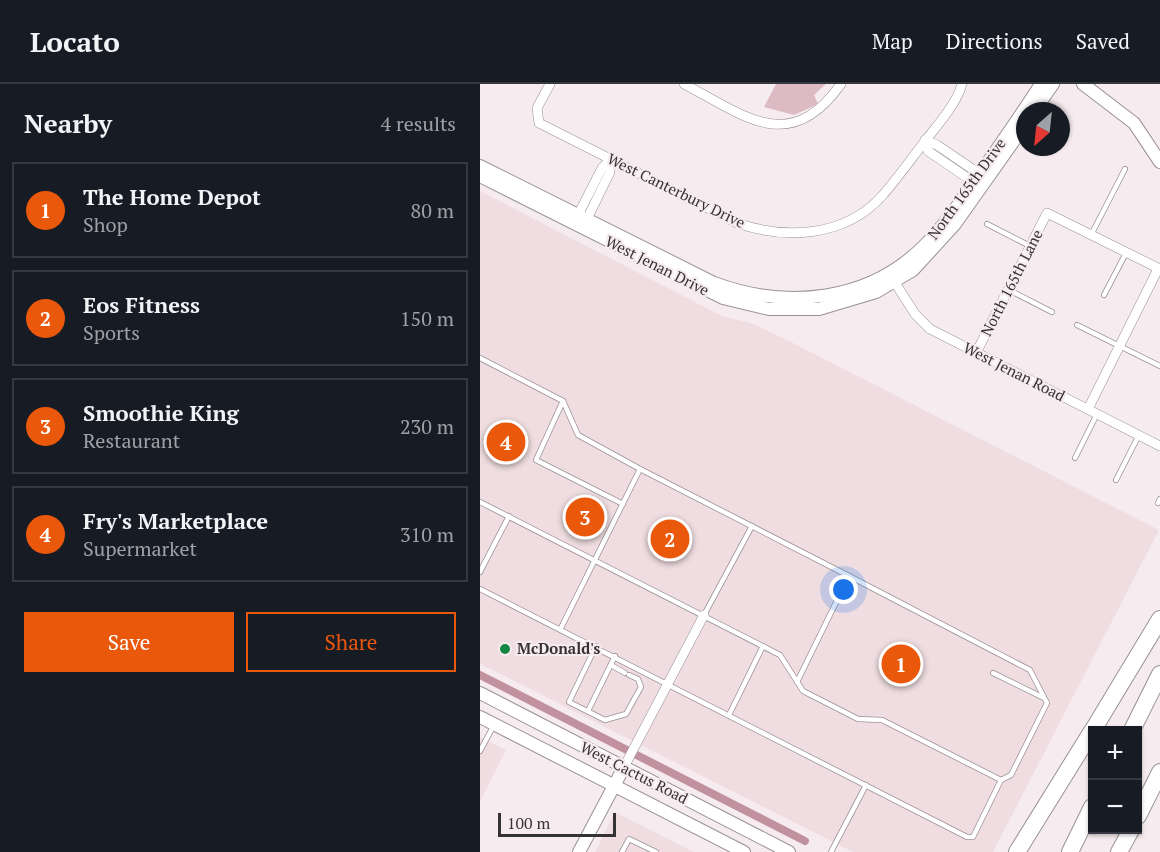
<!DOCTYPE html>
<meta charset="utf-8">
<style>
body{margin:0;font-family:"PT Serif",serif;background:#20242c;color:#f1f3f6}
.controls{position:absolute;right:18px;bottom:18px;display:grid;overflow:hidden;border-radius:0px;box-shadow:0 2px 4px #0004}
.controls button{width:54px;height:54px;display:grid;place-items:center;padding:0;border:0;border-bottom:2px solid #363941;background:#171b24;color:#f1f3f6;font:30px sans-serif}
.compass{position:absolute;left:536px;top:18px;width:54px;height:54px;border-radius:50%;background:#171b24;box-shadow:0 2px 4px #0004;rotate:207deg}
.scale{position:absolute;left:18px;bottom:15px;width:118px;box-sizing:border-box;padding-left:6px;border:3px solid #353233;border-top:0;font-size:16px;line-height:21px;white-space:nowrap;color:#353233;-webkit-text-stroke:4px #f6ecef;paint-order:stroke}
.you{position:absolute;left:364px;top:506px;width:21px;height:21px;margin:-15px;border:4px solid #fff;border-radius:50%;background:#1a73e8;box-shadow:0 0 0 9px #1a73e833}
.badge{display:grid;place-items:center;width:39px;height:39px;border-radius:50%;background:#ea580c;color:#fff;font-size:20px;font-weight:700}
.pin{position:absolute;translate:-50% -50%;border:3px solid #fff;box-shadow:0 2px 6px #0006}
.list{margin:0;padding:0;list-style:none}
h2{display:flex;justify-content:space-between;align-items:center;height:78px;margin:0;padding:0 24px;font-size:26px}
h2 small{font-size:20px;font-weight:400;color:#9ea1a6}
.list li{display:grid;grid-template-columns:39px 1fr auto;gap:18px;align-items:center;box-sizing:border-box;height:96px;margin:0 12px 12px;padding:0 12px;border:2px solid #363941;border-radius:0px}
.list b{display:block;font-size:22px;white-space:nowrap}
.list p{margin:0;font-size:20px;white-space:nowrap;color:#9ea1a6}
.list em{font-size:20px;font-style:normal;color:#9ea1a6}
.actions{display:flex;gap:12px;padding:18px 24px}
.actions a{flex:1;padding:14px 0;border:2px solid #ea580c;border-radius:0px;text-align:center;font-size:21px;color:#ea580c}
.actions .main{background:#ea580c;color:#fff}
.map{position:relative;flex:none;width:680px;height:768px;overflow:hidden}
header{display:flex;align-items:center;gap:36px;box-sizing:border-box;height:84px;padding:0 30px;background:#171b24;border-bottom:2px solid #363941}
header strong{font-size:28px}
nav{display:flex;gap:33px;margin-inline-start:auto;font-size:21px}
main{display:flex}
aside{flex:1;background:#171b24}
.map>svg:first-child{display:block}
.built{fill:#efdde1}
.green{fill:#ddbbc4}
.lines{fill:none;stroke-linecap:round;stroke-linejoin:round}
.canal{stroke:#c2919f;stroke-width:8}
.lane-casing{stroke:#9a9193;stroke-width:6}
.street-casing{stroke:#9a9193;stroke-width:10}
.secondary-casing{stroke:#9a9193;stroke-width:14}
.highway-casing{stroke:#9a9193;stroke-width:18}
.lane{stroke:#fff;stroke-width:4.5}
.street{stroke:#fff;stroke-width:9}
.secondary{stroke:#fff;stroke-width:12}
.highway{stroke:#fff;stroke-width:16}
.poi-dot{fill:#148842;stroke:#f6ecef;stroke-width:2}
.labels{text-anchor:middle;stroke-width:4.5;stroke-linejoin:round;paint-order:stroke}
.street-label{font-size:15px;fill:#353233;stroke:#f6ecef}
.poi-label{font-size:15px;font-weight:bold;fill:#353233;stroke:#f6ecef;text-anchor:start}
</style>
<header>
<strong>Locato</strong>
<nav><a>Map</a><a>Directions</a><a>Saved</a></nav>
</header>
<main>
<aside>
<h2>Nearby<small>4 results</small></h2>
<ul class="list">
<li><span class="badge">1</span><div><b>The Home Depot</b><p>Shop</p></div><em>80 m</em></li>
<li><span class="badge">2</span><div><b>Eos Fitness</b><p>Sports</p></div><em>150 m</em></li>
<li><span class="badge">3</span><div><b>Smoothie King</b><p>Restaurant</p></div><em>230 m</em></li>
<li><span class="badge">4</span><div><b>Fry's Marketplace</b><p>Supermarket</p></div><em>310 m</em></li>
</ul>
<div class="actions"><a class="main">Save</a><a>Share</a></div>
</aside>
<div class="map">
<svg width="680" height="768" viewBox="0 0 680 768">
<rect width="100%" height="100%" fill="#f6ecef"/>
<g class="built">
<path d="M0,107L242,232L274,240L309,257L679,446L513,768H373L0,580Z"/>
<path d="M0,653L26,666L0,718Z"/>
<path d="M135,728L214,768H115Z"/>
</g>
<path class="green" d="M296,0H346L334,11L338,20L314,31L284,23Z"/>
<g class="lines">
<path class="canal" d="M0,591L325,757"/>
<defs>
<g id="lane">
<path d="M507,140L550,162"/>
<path d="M611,151L645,85"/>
<path d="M529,206L572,228"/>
<path d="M624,211L646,169"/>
<path d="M597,241L680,282"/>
<path d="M0,274L83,317L98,351L160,385L81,544"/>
<path d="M83,317L56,376L143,420"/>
<path d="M595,374L617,330"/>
<path d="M160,385L369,492L317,598"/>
<path d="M636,396L659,351"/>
<path d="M0,418L300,571L323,607L378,635L402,636L521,696L493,753H487L0,505"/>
<path d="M678,419L680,415"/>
<path d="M0,488L29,432"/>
<path d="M369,492L550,586L567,619L531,691L521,696"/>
<path d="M224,531L272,442"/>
<path d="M116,562L89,618L125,636L146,630L161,603L158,595L149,591"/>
<path d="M131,581L145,589"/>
<path d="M513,589L564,614"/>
<path d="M108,627L135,572"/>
<path d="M249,631L283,562"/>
<path d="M0,667L14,641"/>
<path d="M142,768L149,755L176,768"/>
<path d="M351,768L386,701"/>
</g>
<g id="street">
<path d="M70,0L57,24L59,39L257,139C306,156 365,153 402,112C416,96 429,78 442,61C455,44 477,20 482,0"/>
<path d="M204,0C265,32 310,72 361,0"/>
<path d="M445,56L448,67L499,102"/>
<path d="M445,56L457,61L504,93"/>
<path d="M98,136V131L122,84L130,76"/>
<path d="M103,138L107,135L130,88V76"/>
<path d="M412,194L435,230L450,245L680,362"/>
<path d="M496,269L567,129L680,185"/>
<path d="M608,325L678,185"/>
<path d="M144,683L224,531"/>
</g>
<g id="secondary">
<path d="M603,0L654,39L680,78"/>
<path d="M554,27L573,0"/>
<path d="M0,82L234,199C307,226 390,218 446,160C468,138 484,112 502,87C522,58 542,30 561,0"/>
<path d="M0,92L243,214L289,225H339L396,208L433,186L475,140L545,41"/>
<path d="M0,609L309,768"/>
<path d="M0,633L264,768"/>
<path d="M99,768L144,683"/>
</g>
<g id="highway">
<path d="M613,646L680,535"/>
<path d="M652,646L680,590"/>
<path d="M658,732L680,688"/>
<path d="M537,768L612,647"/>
<path d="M590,768L612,723"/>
<path d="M639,768L651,746"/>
</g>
</defs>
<use href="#lane" class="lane-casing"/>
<use href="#street" class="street-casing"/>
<use href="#secondary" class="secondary-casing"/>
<use href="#highway" class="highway-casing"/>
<use href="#lane" class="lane"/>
<use href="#street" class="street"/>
<use href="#secondary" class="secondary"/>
<use href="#highway" class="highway"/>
</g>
<circle class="poi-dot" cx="25" cy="565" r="6"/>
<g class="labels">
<g class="street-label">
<text transform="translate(487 105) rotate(-54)" y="5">North 165th Drive</text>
<text transform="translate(196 107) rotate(26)" y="5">West Canterbury Drive</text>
<text transform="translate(177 182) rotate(27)" y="5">West Jenan Drive</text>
<text transform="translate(532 199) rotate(-63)" y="5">North 165th Lane</text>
<text transform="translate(534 288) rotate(27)" y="5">West Jenan Road</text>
<text transform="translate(154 689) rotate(27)" y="5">West Cactus Road</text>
</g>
<g class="poi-label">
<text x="37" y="570">McDonald's</text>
</g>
</g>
</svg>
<div class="controls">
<button>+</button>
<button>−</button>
</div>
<svg class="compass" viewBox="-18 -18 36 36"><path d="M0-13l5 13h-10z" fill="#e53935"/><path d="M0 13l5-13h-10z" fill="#9ea1a6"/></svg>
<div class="scale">100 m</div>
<div class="you"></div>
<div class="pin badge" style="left:421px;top:580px">1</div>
<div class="pin badge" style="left:190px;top:455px">2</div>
<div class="pin badge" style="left:105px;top:433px">3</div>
<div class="pin badge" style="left:26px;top:358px">4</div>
</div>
</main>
